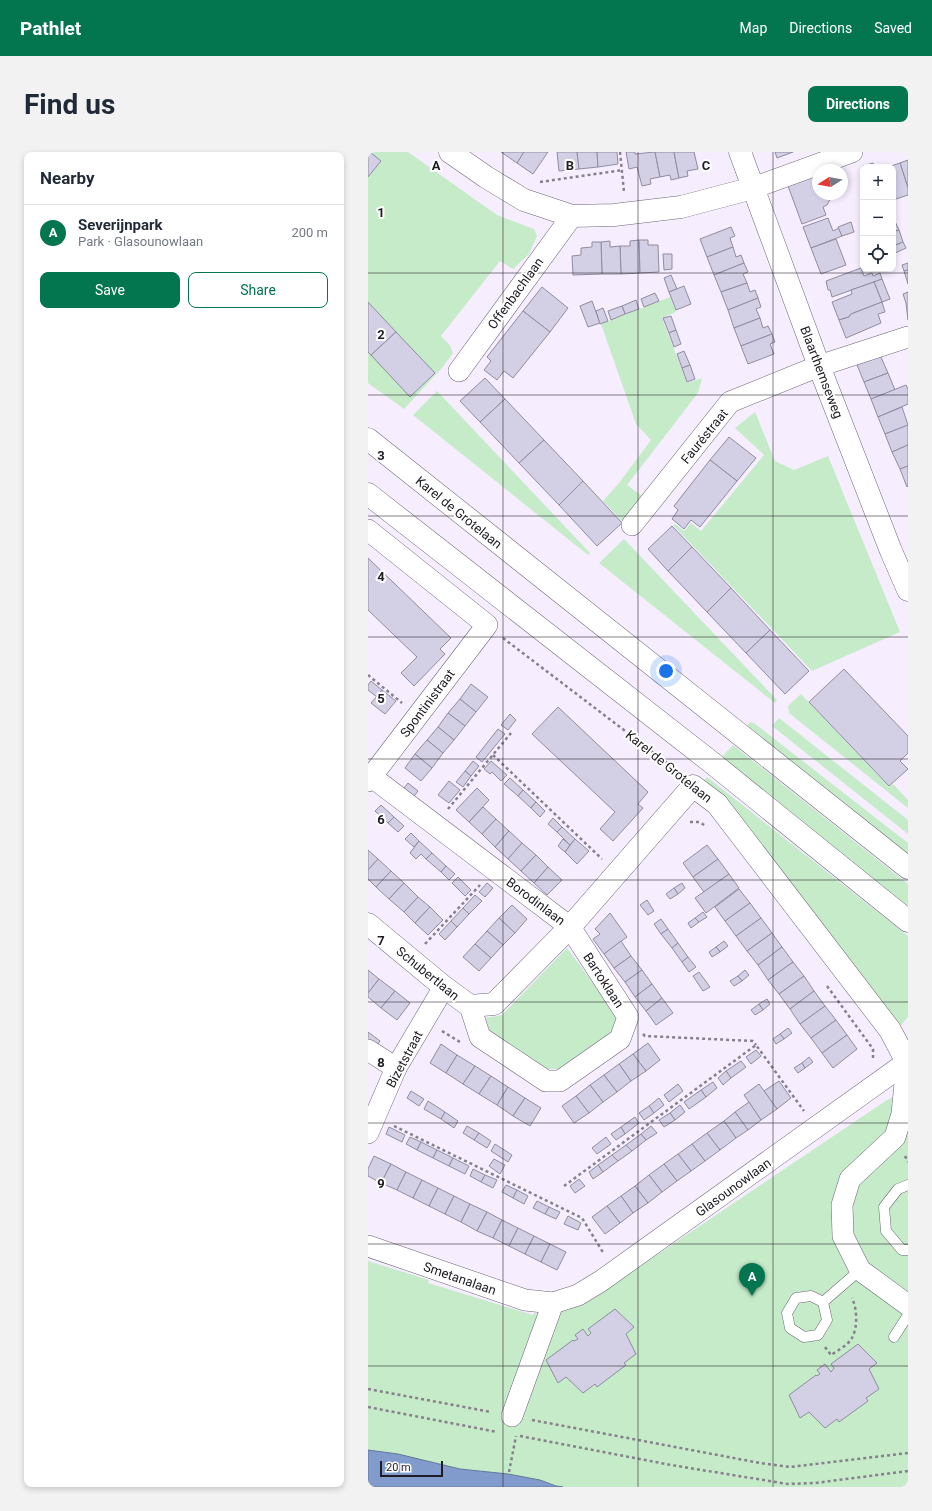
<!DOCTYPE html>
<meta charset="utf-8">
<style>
body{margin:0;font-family:Roboto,sans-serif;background:#f2f2f3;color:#1f2937}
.controls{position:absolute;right:12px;top:12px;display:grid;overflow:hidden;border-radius:8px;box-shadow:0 2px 6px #0003}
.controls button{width:36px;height:36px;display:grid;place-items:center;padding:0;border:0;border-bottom:1px solid #e0e1e3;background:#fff;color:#1f2937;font:20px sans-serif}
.compass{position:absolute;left:444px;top:12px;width:36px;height:36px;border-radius:50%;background:#fff;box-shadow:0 2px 6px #0003;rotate:259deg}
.scale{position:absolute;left:12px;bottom:10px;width:63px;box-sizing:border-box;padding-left:4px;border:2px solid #201c23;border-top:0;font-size:11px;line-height:14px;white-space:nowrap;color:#201c23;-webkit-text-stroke:3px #fff;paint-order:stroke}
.you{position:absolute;left:298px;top:519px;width:14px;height:14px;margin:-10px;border:3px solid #fff;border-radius:50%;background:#1a73e8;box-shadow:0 0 0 6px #1a73e833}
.badge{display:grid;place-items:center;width:26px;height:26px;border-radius:50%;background:#03754f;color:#fff;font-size:13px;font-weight:700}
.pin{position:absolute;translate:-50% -33px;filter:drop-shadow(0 1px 2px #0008)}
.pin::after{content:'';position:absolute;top:21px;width:14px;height:12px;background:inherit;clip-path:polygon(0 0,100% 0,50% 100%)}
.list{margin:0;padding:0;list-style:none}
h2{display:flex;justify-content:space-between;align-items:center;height:52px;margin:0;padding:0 16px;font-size:17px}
h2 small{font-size:13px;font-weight:400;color:#747a83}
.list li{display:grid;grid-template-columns:26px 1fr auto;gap:12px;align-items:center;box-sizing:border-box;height:56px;padding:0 16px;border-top:1px solid #e0e1e3}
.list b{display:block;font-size:15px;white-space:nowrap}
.list p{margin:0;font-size:13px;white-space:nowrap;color:#747a83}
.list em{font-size:13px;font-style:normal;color:#747a83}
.actions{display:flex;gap:8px;padding:12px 16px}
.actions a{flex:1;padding:9px 0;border:1px solid #03754f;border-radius:8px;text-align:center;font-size:14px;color:#03754f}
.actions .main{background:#03754f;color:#fff}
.icon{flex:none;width:22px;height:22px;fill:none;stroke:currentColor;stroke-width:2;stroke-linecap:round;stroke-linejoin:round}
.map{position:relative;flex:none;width:540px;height:1335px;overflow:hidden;border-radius:8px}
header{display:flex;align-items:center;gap:24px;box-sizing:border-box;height:56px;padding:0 20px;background:#03754f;color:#fff}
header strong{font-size:19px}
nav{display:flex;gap:22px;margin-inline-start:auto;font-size:14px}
.intro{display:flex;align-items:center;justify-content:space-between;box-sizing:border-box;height:96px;padding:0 24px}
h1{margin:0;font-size:28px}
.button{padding:10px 18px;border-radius:8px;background:#03754f;color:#fff;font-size:14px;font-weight:700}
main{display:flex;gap:24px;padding:0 24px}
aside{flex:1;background:#fff;border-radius:8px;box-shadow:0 2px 6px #0003}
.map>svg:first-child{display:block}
.green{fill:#c6ebc8}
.water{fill:#819ccc;stroke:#647699}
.building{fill:#d3d0e6;stroke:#8f8ca1}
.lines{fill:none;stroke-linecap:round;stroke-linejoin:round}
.service-casing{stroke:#6e6578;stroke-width:11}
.minor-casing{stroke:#6e6578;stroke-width:22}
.tertiary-casing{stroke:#6e6578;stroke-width:23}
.primary-casing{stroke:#6e6578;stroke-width:23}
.path{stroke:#86808c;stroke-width:2.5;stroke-dasharray:3 3;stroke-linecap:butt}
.service{stroke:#fff;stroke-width:10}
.minor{stroke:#fff;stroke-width:21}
.tertiary{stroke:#fff;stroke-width:22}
.primary{stroke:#fff;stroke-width:22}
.grid{fill:none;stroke:#201c23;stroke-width:1;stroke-opacity:0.55}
.labels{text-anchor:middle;stroke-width:4;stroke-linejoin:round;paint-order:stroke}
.street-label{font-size:13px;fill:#201c23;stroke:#fff}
.grid-label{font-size:13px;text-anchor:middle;font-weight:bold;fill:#201c23;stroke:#fff;stroke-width:4;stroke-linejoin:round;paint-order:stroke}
</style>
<header>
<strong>Pathlet</strong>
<nav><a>Map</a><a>Directions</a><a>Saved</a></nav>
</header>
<div class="intro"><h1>Find us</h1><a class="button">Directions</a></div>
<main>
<aside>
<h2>Nearby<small></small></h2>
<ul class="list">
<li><span class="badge">A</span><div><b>Severijnpark</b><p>Park · Glasounowlaan</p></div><em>200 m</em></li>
</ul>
<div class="actions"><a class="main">Save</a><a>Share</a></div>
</aside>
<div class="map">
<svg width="540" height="1335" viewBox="0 0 540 1335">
<rect width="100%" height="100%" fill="#f6eeff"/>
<g class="green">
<path d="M0,0H40L129,63L166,77L169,84L161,102L145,117L132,109L73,184L82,193L85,201L74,216L36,257L0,231Z"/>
<path d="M302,145L308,160L294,166L319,231L334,226L330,241L259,333L274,344L254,369L235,349L251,331L283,288L268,272L233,172Z"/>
<path d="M69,239L222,401L220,403L45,263Z"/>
<path d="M387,260L407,309L426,318L460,304L532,480L444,519L305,373L307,372L316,379L323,371L333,379L396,303L367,276Z"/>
<path d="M256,387L409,548L407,551L231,411Z"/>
<path d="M433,542L521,635L525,632L540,648V656L421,561L420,554Z"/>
<path d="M411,566L540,668V682L404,574Z"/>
<path d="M382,570L386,571L540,691V703L379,574Z"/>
<path d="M365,593L540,732V756L353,606Z"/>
<path d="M339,625L540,784V865L529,878L335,630Z"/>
<path d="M199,796L250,865L244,882L190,917H179L122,880L118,866L134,863Z"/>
<path d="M540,937V1335H195L188,1334L172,1328L140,1322L92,1317L30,1302L0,1298V1109L61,1128L60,1131L165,1163L166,1161L174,1163L241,1135L519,948Z"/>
</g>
<path class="water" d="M0,1298L30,1302L92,1317L140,1322L172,1328L188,1334L195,1335H0Z"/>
<g class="building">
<path d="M0,0H2L13,9L0,25Z"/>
<path d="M133,0H156L149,11Z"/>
<path d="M156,0H180L165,22L149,11Z"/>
<path d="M189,0H209L211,17L191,19Z"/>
<path d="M209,0H229L230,15L211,17Z"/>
<path d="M229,0H249L250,12L230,15Z"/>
<path d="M258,0H267V2L287,0L292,25L282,27L283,32L274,34L269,15L261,17Z"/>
<path d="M287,0H306L311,26L303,28L302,23L292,25Z"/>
<path d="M306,0H326L330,17L319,19L320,24L311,26Z"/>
<path d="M407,0H425L409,6Z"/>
<path d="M540,8V36L532,11Z"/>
<path d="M505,11L507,15H495V14Z"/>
<path d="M532,11L540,36V43L525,48V15L523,14Z"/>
<path d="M444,25L447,32H450V42H463L464,44L459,53L455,55L458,63L434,72L420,34Z"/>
<path d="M525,65L531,78L525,80Z"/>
<path d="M460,66L465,79L471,76L474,84L443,96L435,75Z"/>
<path d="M483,70L486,80L474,84L470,75Z"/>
<path d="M363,75L367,84L362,86L365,95L339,105L332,87Z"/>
<path d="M531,78L535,90L525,94V80Z"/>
<path d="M468,87L478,113L453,122L443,96Z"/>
<path d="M271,88L272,121L253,122L252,94H262V89Z"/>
<path d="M271,88H280V93H290L291,120L272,121Z"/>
<path d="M242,89V95L252,94L253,122H234L233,90Z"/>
<path d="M224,90H233L234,122L205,123L204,104L213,103V96L224,95Z"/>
<path d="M535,90L538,96L525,102V94Z"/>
<path d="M365,95L368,105L373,103L376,111L346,123L339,105Z"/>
<path d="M295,102H304V117L296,118Z"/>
<path d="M376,111L380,120L375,122L379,131L353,140L346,123Z"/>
<path d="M540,111V118L536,119L534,113Z"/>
<path d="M493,116L496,124L504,121L505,124L512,121L514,127L464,145L462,138H460L458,129Z"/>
<path d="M540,118V132L536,119Z"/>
<path d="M303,123L309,137L301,140L296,126Z"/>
<path d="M514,127L522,147L514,150L506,130Z"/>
<path d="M506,130L514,150L483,162L481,165L471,168L464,150L484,142L483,138Z"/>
<path d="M379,131L382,140L387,138L390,146L360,158L353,140Z"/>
<path d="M316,134L323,152L308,158L301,140Z"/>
<path d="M174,135L200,156L182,180L155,159Z"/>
<path d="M540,140V168L538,151L535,142Z"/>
<path d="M287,141L291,149L276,155L273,147Z"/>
<path d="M390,146L393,155L388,157L392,166L366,176L360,158Z"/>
<path d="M268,148L271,157L257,162L254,154Z"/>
<path d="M224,149L232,171L220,175L212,154Z"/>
<path d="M0,150L28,180L3,203L0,200Z"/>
<path d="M514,150L517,160L510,162L513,171L478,186L471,168L481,165L483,162Z"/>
<path d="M254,154L257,162L243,168L240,159Z"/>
<path d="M235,156L240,169L232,172L228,159Z"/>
<path d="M155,159L182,180L145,226L136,219L129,228L116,218L123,209L119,205Z"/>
<path d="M303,164L308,178L301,181L295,166Z"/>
<path d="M392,166L395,176L400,174L404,182L373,194L366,176Z"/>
<path d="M308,178L313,192L306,195L301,181Z"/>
<path d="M28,180L67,221L42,245L3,203Z"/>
<path d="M404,182L407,190L402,192L406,202L380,212L373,194Z"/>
<path d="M316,199L322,213L314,216L309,202Z"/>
<path d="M512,203L520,221L496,230L489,213Z"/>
<path d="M322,213L327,227L319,230L314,216Z"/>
<path d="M520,221L527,238L503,247L496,230Z"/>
<path d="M117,226L137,247L112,270L92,249Z"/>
<path d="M538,233L540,237V252L510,265L503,247Z"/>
<path d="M137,247L176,288L151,311L112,270Z"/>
<path d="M534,255L540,273L517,282L510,265Z"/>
<path d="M540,273V293L524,300L517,282Z"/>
<path d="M361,285L388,306L369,329L342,308Z"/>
<path d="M176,288L215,329L191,353L151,311Z"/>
<path d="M540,293V314L532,317L524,300Z"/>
<path d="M342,308L369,329L332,375L323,368L316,377L304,367L310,358L306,354Z"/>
<path d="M540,314V334L539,335L532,317Z"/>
<path d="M215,329L254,371L229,394L191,353Z"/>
<path d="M304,374L324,395L300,419L280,397Z"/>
<path d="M324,395L363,436L339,460L300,419Z"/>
<path d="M0,406L83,486L72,497L77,502L46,534L33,521L49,505L0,458Z"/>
<path d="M363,436L402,478L378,501L339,460Z"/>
<path d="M402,478L441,519L417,542L378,501Z"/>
<path d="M476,517L540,584V601L532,609L540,617L521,634L441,550Z"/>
<path d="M3,529L14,538L9,545L0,538V533Z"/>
<path d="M103,532L120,545L108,560L92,547Z"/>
<path d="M14,538L28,549L17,562L3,551Z"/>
<path d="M92,547L108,560L97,574L80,561Z"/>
<path d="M190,555L280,640L270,652L275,656L245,689L232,677L247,660L164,582Z"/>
<path d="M80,561L97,574L86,588L70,575Z"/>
<path d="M142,562L148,568L140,578L133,573Z"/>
<path d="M70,575L86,588L75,601L59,588Z"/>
<path d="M130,577L137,582L114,610L108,605Z"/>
<path d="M59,588L75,601L64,616L47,602Z"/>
<path d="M47,602L64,616L53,629L37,616Z"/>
<path d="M105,609L111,614L103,624L97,619Z"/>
<path d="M123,609L139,623L133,629L124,620L122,622L116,617Z"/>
<path d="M97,619L103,624L95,635L88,630Z"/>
<path d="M142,626L155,638L150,644L136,632Z"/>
<path d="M81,629L92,638L81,651L70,643Z"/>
<path d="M40,631L50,639L43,648L33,640Z"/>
<path d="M109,636L121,648L101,670L88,658Z"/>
<path d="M155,638L168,650L163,656L150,644Z"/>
<path d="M168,650L177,659L172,665L163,656Z"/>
<path d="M13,653L26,665L20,671L7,659Z"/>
<path d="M115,655L128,667L114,682L101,670Z"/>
<path d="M26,665L36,674L30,680L20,671Z"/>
<path d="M185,666L194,675L189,680L180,672Z"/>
<path d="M128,667L141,679L127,695L114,682Z"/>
<path d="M194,675L207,687L202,693L189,680Z"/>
<path d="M141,679L154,691L140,707L127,695Z"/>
<path d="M43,681L51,689L46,695L37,687Z"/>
<path d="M195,687L202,693L197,700L190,694Z"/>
<path d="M207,687L221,699L209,712L197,700Z"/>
<path d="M51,689L64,701L58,707L53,702L48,707L42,701Z"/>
<path d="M154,691L168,703L153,719L140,707Z"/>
<path d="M339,693L350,707L325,725L315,711Z"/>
<path d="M0,698L10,707L0,718Z"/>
<path d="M64,701L78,714L73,720L58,707Z"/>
<path d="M168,703L180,715L166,731L153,719Z"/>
<path d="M10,707L23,719L8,735L0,727V718Z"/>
<path d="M350,707L361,722L336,740L325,725Z"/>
<path d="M78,714L87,722L81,728L73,720Z"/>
<path d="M180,715L194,728L179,743L166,731Z"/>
<path d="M23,719L36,731L21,747L8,735Z"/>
<path d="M361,722L371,736L338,761L327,746Z"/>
<path d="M90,725L103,738L97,744L84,731Z"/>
<path d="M36,731L50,745L36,760L21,747Z"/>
<path d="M119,731L125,736L117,745L111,740Z"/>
<path d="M314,731L317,736L310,742L306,736Z"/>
<path d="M306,736L310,742L302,747L298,742Z"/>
<path d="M371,737L382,751L357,769L347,755Z"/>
<path d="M107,743L114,749L101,762L95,756Z"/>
<path d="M50,745L62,755L47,771L36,760Z"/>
<path d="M279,748L286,759L280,763L272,753Z"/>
<path d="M382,751L393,766L368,784L357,769Z"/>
<path d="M144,753L159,767L147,781L131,766Z"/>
<path d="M62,755L75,768L60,783L47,771Z"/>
<path d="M95,756L101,762L89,775L83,769Z"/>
<path d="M335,760L339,765L331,770L327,766Z"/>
<path d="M242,761L259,785L236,802L225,787L232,782L227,777Z"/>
<path d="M131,766L147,781L135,793L119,779Z"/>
<path d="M327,766L331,770L323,776L320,771Z"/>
<path d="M393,766L404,781L379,799L368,784Z"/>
<path d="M293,767L300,777L293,782L286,772Z"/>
<path d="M83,769L89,775L77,788L71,782Z"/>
<path d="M300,777L310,791L304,796L293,782Z"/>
<path d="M119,779L135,793L123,806L107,792Z"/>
<path d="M404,781L414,795L390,813L379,799Z"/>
<path d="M253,789L263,804L246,816L236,802Z"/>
<path d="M356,789L360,794L352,800L348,795Z"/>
<path d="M310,791L320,805L314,810L304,796Z"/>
<path d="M107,792L123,806L111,819L95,805Z"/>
<path d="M348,795L352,800L344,805L341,800Z"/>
<path d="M414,795L425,810L400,828L390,813Z"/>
<path d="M263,804L274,818L257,830L246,816Z"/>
<path d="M320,805L328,815L321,820L314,810Z"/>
<path d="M425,810L436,824L411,842L400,828Z"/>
<path d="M0,818L11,827L0,841Z"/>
<path d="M274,818L284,832L267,845L257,830Z"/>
<path d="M377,818L381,823L374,829L370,824Z"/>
<path d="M331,820L342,835L335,839L325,824Z"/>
<path d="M370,824L374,829L366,834L362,829Z"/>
<path d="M436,824L446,839L422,857L411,842Z"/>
<path d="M11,827L27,839L13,856L0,845V841Z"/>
<path d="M284,832L294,846L278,859L267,845Z"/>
<path d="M27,839L42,851L29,868L13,856Z"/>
<path d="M446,839L457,854L432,872L422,857Z"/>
<path d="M294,846L305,861L288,873L278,859Z"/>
<path d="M399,847L402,852L395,858L391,852Z"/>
<path d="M391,852L395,858L387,863L383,858Z"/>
<path d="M457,854L468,868L443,886L432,872Z"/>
<path d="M468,868L479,883L454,901L443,886Z"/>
<path d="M420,876L424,881L416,887L412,882Z"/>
<path d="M0,880L12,889L7,896L0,891Z"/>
<path d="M412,882L416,887L408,892L405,887Z"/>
<path d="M479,883L489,897L465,916L454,901Z"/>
<path d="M280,891L292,908L278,919L265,902Z"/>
<path d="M73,892L89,903L78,921L62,911Z"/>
<path d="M388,898L393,904L383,912L378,905Z"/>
<path d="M265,902L278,919L263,929L251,912Z"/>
<path d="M89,903L107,914L95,932L78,921Z"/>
<path d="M441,905L445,910L437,916L434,911Z"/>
<path d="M373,909L378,915L363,926L358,919Z"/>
<path d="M434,911L437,916L430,921L426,916Z"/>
<path d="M251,912L263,929L249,940L236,923Z"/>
<path d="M107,914L123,924L111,942L95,932Z"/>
<path d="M358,919L363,926L355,933L350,926Z"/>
<path d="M236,923L249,940L235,950L222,933Z"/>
<path d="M123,924L140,935L129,953L111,942Z"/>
<path d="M411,929L423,946L409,957L396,939Z"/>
<path d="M345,930L349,936L338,945L333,938Z"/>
<path d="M310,932L315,939L301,950L296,943Z"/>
<path d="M391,932L409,957L393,968L376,943Z"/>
<path d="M222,933L235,950L221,961L208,944Z"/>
<path d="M140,935L157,946L145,964L129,953Z"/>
<path d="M333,938L338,945L321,957L316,950Z"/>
<path d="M43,939L56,947L51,954L39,946Z"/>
<path d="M208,944L221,961L206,971L194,954Z"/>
<path d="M157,946L173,956L162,974L145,964Z"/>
<path d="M291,946L296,953L286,961L281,954Z"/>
<path d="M60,949L77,960L73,967L56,957Z"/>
<path d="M381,950L393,968L380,978L367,960Z"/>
<path d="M312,953L317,960L307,968L302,961Z"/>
<path d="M281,954L286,961L276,968L271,961Z"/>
<path d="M77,960L90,969L86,976L73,967Z"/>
<path d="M367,960L380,978L368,986L356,969Z"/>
<path d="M302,961L307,968L296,975L291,968Z"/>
<path d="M267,965L271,971L257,982L253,975Z"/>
<path d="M356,969L368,986L352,998L339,981Z"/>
<path d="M99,974L111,981L106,988L95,981Z"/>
<path d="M283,974L289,981L278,988L273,982Z"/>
<path d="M21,975L37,983L34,990L18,982Z"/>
<path d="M253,975L257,982L248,988L243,982Z"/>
<path d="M111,981L123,989L119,996L106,988Z"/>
<path d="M339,981L352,998L337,1009L324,992Z"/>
<path d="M273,982L278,988L264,999L258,993Z"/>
<path d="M42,985L53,990L49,998L38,992Z"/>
<path d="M238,985L243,992L229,1002L224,996Z"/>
<path d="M53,990L69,998L65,1006L49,998Z"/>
<path d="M127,992L144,1003L140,1010L123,999Z"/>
<path d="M324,992L337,1009L323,1019L310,1002Z"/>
<path d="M258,993L264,999L250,1009L244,1003Z"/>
<path d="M69,998L85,1006L81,1014L65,1006Z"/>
<path d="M310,1002L323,1019L309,1029L296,1012Z"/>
<path d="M244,1003L250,1009L235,1020L230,1013Z"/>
<path d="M6,1004L23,1012L13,1031L0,1024V1017Z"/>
<path d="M85,1006L101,1014L97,1022L81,1014Z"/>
<path d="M126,1007L137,1013L132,1022L121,1014Z"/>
<path d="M23,1012L38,1020L29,1038L13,1031Z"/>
<path d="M296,1012L309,1029L294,1040L281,1023Z"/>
<path d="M230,1013L235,1020L225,1027L221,1020Z"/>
<path d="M105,1017L117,1023L113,1030L102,1024Z"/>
<path d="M38,1020L54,1028L45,1046L29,1038Z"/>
<path d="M117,1023L129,1028L125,1036L113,1030Z"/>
<path d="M281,1023L294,1040L280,1051L267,1034Z"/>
<path d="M211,1027L217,1034L207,1041L202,1034Z"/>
<path d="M54,1028L70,1036L61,1054L45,1046Z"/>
<path d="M138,1033L149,1038L145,1046L134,1040Z"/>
<path d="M267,1034L280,1051L265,1061L253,1044Z"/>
<path d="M70,1036L86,1044L77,1062L61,1054Z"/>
<path d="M149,1038L160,1044L156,1052L145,1046Z"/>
<path d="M86,1044L102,1052L93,1070L77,1062Z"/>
<path d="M253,1044L265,1061L252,1071L239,1054Z"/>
<path d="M169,1049L181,1055L177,1062L165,1056Z"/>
<path d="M102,1052L119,1060L109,1079L93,1070Z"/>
<path d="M239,1054L252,1071L237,1082L224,1065Z"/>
<path d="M181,1055L192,1060L188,1067L177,1062Z"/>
<path d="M119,1060L134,1068L125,1086L109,1079Z"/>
<path d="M200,1064L213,1071L210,1078L196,1072Z"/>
<path d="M134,1068L150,1076L141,1094L125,1086Z"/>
<path d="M150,1076L166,1084L157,1102L141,1094Z"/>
<path d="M166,1084L182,1092L173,1110L157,1102Z"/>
<path d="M182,1092L198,1100L189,1118L173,1110Z"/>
<path d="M247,1157L266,1175L258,1182L268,1202L256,1211L258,1213L229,1235L227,1232L215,1241L198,1225L190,1231L178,1208L205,1188L206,1189L210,1187L207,1183L215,1177L220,1184L223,1181L220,1177Z"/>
<path d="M490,1192L509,1211L501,1217L511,1237L498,1246L500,1249L471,1270L469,1267L457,1276L441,1260L432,1266L421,1243L448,1223L449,1224L452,1222L449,1218L457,1212L463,1220L466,1216L463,1212Z"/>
</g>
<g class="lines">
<defs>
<g id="service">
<path d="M540,1033L530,1037L516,1055L518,1079L534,1098H540"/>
<path d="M455,1150L459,1168L450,1183L436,1185L422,1176L419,1161L428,1146L443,1144L455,1150L492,1118"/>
<path d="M526,1185L540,1163"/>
</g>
<g id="minor">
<path d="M385,36L484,0"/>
<path d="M91,219L204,64"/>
<path d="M264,373L362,250L451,214L540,185"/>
<path d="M0,378L119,473L0,629"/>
<path d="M0,622L202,775L260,865L252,887L192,929H178L112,885L102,854"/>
<path d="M0,898L28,916"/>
<path d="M539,910L534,962L527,985L482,1027L474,1053L475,1084L492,1118L540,1153"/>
<path d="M0,981L28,916L76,835"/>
<path d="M0,1094L157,1148L185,1151L210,1143L233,1129L539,910"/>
<path d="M144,1264L185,1151"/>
</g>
<g id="tertiary">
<path d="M82,0L118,25L156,48L204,64L246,63L313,55L385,36"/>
<path d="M372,0L451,214L523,399L540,438"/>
<path d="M0,772L76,835L102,854L126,852L202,775L325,634L349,652L522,878L539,910L540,909"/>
</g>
<g id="primary">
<path d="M0,287L540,716"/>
<path d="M0,342L343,610L540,769"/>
</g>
</defs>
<use href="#service" class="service-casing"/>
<use href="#minor" class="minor-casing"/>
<use href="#tertiary" class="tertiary-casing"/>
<use href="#primary" class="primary-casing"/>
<g class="path">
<path d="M252,0L256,40"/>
<path d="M172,30L255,18"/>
<path d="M135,486L311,620"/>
<path d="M0,523L34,551"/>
<path d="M125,603L234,707"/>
<path d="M80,657L143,581"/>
<path d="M322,670H331L338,674"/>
<path d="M57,792L112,733"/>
<path d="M459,834L505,897V908"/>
<path d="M74,879L92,890"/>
<path d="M275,882L277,884L385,889L388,893"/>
<path d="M26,974L214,1066L236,1102"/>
<path d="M537,1004L540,1010"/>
<path d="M196,1034L388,893L436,959"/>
<path d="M457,1195L463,1203C469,1199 480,1193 484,1186C490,1175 489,1156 484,1146"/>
<path d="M0,1237L123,1260"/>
<path d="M0,1255L129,1280"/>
<path d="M164,1268L392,1311L422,1315L540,1301"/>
<path d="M152,1284L303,1313L420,1332L447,1331L540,1319"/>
<path d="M141,1320L148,1284"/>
</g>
<use href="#service" class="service"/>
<use href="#minor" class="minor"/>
<use href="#tertiary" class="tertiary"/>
<use href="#primary" class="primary"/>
</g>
<path class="grid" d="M135,0V1335M270,0V1335M405,0V1335M0,121H540M0,243H540M0,364H540M0,485H540M0,607H540M0,728H540M0,850H540M0,971H540M0,1092H540M0,1214H540"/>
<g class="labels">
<g class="street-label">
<text transform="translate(147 141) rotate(-54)" y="5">Offenbachlaan</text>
<text transform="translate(454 220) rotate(69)" y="5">Blaarthemseweg</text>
<text transform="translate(336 284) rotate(-51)" y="5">Fauréstraat</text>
<text transform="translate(91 360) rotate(39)" y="5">Karel de Grotelaan</text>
<text transform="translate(59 551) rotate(-53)" y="5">Spontinistraat</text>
<text transform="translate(301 614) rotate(39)" y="5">Karel de Grotelaan</text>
<text transform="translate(168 749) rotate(37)" y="5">Borodinlaan</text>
<text transform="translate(60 821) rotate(39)" y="5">Schubertlaan</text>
<text transform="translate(236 828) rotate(57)" y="5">Bartoklaan</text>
<text transform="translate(36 907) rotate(-62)" y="5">Bizetstraat</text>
<text transform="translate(365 1035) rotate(-36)" y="5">Glasounowlaan</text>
<text transform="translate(92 1126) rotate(19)" y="5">Smetanalaan</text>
</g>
</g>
<g class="grid-label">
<text x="68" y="18">A</text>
<text x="202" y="18">B</text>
<text x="338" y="18">C</text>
<text x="13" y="65">1</text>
<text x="13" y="187">2</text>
<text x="13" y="308">3</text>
<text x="13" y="429">4</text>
<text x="13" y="551">5</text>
<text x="13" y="672">6</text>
<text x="13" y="793">7</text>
<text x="13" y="915">8</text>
<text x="13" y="1036">9</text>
</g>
</svg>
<div class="controls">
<button>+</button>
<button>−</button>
<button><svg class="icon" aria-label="locate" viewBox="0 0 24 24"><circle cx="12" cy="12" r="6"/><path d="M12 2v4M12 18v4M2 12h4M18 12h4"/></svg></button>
</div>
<svg class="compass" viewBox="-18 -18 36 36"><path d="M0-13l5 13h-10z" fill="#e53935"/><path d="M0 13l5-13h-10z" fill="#747a83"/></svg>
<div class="scale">20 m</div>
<div class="you"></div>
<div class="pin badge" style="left:384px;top:1144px">A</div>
</div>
</main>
